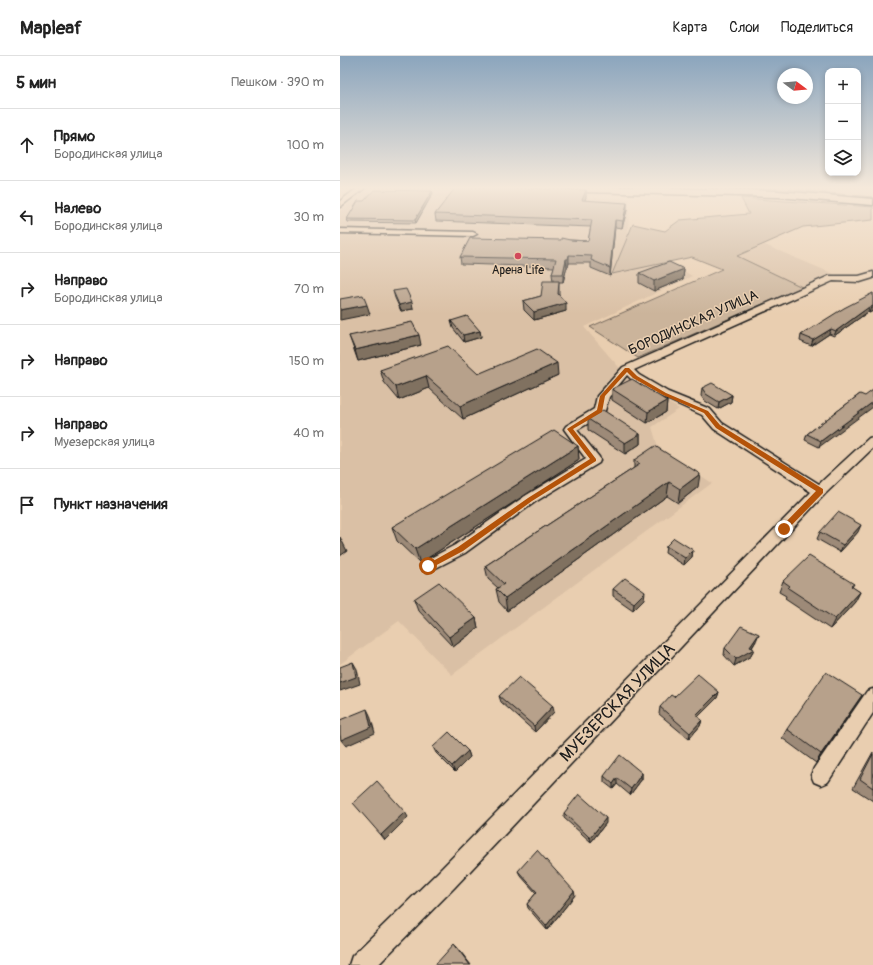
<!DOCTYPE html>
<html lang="ru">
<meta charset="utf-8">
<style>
body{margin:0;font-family:Pangolin,sans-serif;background:#f6f6f6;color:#222}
.controls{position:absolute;right:12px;top:12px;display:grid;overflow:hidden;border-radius:8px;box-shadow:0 2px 6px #0003}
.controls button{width:36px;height:36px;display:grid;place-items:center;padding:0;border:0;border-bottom:1px solid #e0e0e0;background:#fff;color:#222;font:20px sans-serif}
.compass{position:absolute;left:437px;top:12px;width:36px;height:36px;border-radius:50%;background:#fff;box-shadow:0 2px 6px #0003;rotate:106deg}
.stop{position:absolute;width:12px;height:12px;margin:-9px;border:3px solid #b45309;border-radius:50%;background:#fff}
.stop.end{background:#b45309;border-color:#fff;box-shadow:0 1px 4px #0008}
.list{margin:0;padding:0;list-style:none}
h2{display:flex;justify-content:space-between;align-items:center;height:52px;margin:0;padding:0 16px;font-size:17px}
h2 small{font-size:13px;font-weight:400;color:#767676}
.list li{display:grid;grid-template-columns:26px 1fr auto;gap:12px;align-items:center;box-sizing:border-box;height:72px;padding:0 16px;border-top:1px solid #e0e0e0}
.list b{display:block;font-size:15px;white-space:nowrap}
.list p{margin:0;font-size:13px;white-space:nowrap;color:#767676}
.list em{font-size:13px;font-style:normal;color:#767676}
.icon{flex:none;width:22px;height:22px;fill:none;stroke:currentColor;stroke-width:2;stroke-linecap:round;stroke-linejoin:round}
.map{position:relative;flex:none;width:533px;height:909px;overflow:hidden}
header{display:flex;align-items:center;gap:24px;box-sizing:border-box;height:56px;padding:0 20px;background:#fff;border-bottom:1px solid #e0e0e0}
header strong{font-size:19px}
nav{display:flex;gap:22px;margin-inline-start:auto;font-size:14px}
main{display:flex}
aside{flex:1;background:#fff}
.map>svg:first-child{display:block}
.built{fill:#dac0a5}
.green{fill:#cbb49b;stroke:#74685c}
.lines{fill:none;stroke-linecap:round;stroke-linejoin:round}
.street-casing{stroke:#1c1c1c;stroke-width:3}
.primary-casing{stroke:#1c1c1c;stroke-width:3}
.street{fill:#e9ceb0;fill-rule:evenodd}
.primary{fill:#e9ceb0;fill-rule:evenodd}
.wall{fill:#9d8a78;stroke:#1c1c1c}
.shaded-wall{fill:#807161;stroke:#1c1c1c}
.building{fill:#b7a18b;stroke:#1c1c1c}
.route{fill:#b45309}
.poi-dot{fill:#d1495b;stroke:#e9ceb0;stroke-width:1.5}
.labels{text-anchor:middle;stroke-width:3;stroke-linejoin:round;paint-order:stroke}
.far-poi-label{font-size:12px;fill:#1c1c1c;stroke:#e9ceb0}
.street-label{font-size:14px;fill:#1c1c1c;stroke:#e9ceb0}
.near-street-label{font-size:17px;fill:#1c1c1c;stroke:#e9ceb0}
</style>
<header>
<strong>Mapleaf</strong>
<nav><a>Карта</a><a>Слои</a><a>Поделиться</a></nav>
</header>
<main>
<aside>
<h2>5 мин<small>Пешком · 390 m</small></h2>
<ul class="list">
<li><svg class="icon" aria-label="ahead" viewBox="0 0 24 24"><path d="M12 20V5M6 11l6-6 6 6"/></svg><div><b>Прямо</b><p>Бородинская улица</p></div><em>100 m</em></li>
<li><svg class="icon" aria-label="left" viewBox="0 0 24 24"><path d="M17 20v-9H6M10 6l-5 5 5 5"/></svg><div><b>Налево</b><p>Бородинская улица</p></div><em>30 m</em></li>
<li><svg class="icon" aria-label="right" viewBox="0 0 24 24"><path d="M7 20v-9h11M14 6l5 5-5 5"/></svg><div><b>Направо</b><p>Бородинская улица</p></div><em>70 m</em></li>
<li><svg class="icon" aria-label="right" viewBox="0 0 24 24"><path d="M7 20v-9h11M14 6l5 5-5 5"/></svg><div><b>Направо</b></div><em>150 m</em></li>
<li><svg class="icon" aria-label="right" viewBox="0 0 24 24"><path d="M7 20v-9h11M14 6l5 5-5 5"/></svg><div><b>Направо</b><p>Муезерская улица</p></div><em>40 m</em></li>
<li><svg class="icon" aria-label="arrive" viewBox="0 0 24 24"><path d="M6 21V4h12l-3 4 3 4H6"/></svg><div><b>Пункт назначения</b></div></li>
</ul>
</aside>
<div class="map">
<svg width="533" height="909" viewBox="0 0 533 909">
<rect width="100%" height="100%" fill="#e9ceb0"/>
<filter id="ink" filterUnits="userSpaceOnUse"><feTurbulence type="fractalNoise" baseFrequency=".025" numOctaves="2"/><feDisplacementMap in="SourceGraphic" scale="8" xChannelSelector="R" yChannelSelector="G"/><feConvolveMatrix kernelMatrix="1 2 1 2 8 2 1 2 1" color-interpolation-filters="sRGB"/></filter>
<g filter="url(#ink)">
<g class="built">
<path d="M22,136L289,143L288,181L280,214L331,207L352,220L244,271L290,324L339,353L312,371L318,391L372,427L112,619L59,565L0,608V155Z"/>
<path d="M425,189L496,219L462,231L397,200Z"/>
</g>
<g class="green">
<path d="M381,131L445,133L533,141V144L380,134L378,132Z"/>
<path d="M401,142L533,151V164L463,171L397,200L462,231L298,302L250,271L382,213L352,201L272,218L293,168L325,175L340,164L409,158Z"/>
</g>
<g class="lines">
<defs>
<g id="street">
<path d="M19,131H26L0,151V145Z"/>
<path d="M0,173L133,176L137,178L133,180L0,177Z"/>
<path d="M533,216V222L520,226L493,225L294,314L299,319L328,336L370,353L382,367L479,428L529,382L533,381V392L485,438L114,832L38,909H9L12,900L98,816L471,436L374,373L362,359L320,340L291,323L287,319L269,341L264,358L237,374L259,401L260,404L259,407L195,446L125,497L88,516L83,514L80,510L83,506L115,489L185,440L246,403L224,373L226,370L254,353L257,340L283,311L489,220H519Z"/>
<path d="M533,633V657L488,726L481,729L474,726L471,719L474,712L527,635Z"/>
</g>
<path id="primary" d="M164,131H290L438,135L533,143V149L438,141L169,134L165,133Z"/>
</defs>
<use href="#street" class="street-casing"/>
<use href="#primary" class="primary-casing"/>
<use href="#street" class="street"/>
<use href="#primary" class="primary"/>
</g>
<g class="wall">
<path d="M246,134V141L245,144L287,154L282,172L275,171L270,220L251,212V207H229L228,211H227L223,226H219V239L226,255L194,264L184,254L183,245L201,240L213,225L212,218L214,211L121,208L120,201L230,184L248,185L251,171L96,165L95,158Z"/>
<path d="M92,135L93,137L76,167L8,166L7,163L24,145Z"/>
<path d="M344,213L343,223L314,235L299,227V217Z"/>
<path d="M53,235L72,246L73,253L61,255L55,242Z"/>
<path d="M533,237V255L529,257L528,256L494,280L489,278L471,290L460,285L461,279Z"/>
<path d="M111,265L140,275L141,281L124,286L113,272Z"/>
<path d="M9,280L81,289L18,305Z"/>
<path d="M40,314L138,318L218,319L123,363L89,332L59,344L44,326Z"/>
<path d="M362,332L392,339L391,346L378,353L365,345L361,340Z"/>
<path d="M272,333L327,345L326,356L307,367L272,344Z"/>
<path d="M520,338L479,391L465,384L467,378Z"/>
<path d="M248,363L300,378V388L285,398L248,374Z"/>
<path d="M238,390L239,404L80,507L57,485L52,471Z"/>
<path d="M294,404L358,431L338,447L327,440L167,555L159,546L156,533L158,532L148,523L145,510L294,412Z"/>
<path d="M480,476H518L500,496L477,483Z"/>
<path d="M326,490L353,494L352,501L344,509L325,497Z"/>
<path d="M443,525L514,528L512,531L520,536L515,546L490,573L445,543L446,540L439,536Z"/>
<path d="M273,533L304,543L293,554L273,540Z"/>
<path d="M74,543L136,562L138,572L113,591L78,554Z"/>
<path d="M416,585L412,592L411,600L394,610L384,599L385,592Z"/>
<path d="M379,636L377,642L358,661L362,664L360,670L349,683L319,658L320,651Z"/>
<path d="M522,639L476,707L442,682L447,673Z"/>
<path d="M159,640L214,656L195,676L161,646Z"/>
<path d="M93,691L128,695L130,701L115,716L96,697Z"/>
<path d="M533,696V745L513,732Z"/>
<path d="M302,717V723L290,739L277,728L273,733L264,726V720Z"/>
<path d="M224,757L266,767L251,786L224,762Z"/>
<path d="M178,815L235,839L207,874L188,852L187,848L196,837L180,819Z"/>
</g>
<g class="shaded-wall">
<path d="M246,134V141L242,151V144Z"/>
<path d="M92,135L93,137L76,167L75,164Z"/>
<path d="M287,147V154L282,172L283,165Z"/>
<path d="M275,164V171L270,220V212Z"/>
<path d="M229,199V207L228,211V203Z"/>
<path d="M226,203L227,211L223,226V218Z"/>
<path d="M344,213L343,223L314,235V225Z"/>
<path d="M72,246L73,253L61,255L59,249Z"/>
<path d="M226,247V255L194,264V256Z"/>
<path d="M27,249L30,258L0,264V254Z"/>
<path d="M533,250V255L529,257L531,251Z"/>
<path d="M529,251L528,256L494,280L496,275Z"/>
<path d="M491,273L489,278L471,290L473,284Z"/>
<path d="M140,275L141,281L124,286L123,279Z"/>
<path d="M79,279L81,289L18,305L15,294Z"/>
<path d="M217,307L218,319L123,363L120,350Z"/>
<path d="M86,320L89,332L59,344L56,331Z"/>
<path d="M392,339L391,346L378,353L379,346Z"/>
<path d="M327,345L326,356L307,367L308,356Z"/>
<path d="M533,346V351L479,391L481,385Z"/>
<path d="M300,378V388L285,398V387Z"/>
<path d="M238,390L239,404L80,507L75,493Z"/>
<path d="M360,418L358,431L338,447L340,433Z"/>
<path d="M329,426L327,440L167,555L165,542Z"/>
<path d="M521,469L518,476L500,496L503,489Z"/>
<path d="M0,482V481L7,495L0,500Z"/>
<path d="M353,494L352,501L344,509L345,502Z"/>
<path d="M305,536L304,543L293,554L294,547Z"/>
<path d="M520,536L515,546L490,573L495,563Z"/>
<path d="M136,562L138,572L113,591L109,581Z"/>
<path d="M419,578L416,585L409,596L414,593L411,600L394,610L396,603L410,591Z"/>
<path d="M13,606L17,613L20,628L0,635V627Z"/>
<path d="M379,636L377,642L354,665L356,659Z"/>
<path d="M522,639L516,648L476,707L481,698Z"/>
<path d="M213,650L214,656L195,676L194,670Z"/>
<path d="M27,653L30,659L35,677L6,690L1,684Z"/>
<path d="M362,664L360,670L349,683L350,677Z"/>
<path d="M128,695L130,701L115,716L112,710Z"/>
<path d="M302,717V723L290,739L291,733Z"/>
<path d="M277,722V728L273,733V728Z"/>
<path d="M65,756L68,761L45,784L41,779Z"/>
<path d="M266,762V767L251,786L250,782Z"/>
<path d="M234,835L235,839L207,874L206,870Z"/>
<path d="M114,888L117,891L131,909H130Z"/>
</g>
<g class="building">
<path d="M116,131H149L246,134L242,144L287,147L283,165L275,164L270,212L251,204L252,200L229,199L228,203H226L223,218H212L216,203L120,201L130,182L221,184V182L230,184L248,185L252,164L95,158Z"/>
<path d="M34,134L92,135L75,164L7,163L18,145H24Z"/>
<path d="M329,206L344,213L314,225L299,217Z"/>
<path d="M203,225H219L218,238L226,247L194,256L183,245L201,240Z"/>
<path d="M66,233L72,246L59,249L53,235Z"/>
<path d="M533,237V250L531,251H529L496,275L491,273L473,284L461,279L504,252Z"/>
<path d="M23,239L27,249L0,254V243Z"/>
<path d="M127,260L140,275L123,279L111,265Z"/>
<path d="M72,266L79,279L15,294L9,280Z"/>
<path d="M108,290L138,318L197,293L217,307L120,350L86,320L56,331L40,314Z"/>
<path d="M292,323L327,345L308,356L272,333Z"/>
<path d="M372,327L392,339L379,346L366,338L362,332Z"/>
<path d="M533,334V346L481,385L467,378L520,338L525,340Z"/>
<path d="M263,354L300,378L285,387L248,363Z"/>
<path d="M214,374L238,390L75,493L52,471Z"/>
<path d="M315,390L360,418L340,433L329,426L165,542L156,533L164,528L145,510L300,408L294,404Z"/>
<path d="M498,456L521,469L503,489L480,476Z"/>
<path d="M334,482L353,494L345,502L326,490Z"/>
<path d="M469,500L514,528L511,530L520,536L495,563L448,532L450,530L443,525Z"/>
<path d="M285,522L305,536L294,547L273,533Z"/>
<path d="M99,526L136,562L109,581L74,543Z"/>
<path d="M401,570L419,578L410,591L414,593L396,603L385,592Z"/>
<path d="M13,606L16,621L0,627V611Z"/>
<path d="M486,616L522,639L481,698L447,673Z"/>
<path d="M358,618L379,636L356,659L362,664L350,677L320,651L331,639L334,641Z"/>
<path d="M179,621L213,650L194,670L159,640Z"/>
<path d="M27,653L31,671L1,684L0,678V664Z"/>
<path d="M109,676L128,695L112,710L93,691Z"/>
<path d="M533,698V732L520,723Z"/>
<path d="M280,699L302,717L291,733L277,722L273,728L264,720Z"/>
<path d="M37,725L65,756L41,779L13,747Z"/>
<path d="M239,738L266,762L250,782L224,757Z"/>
<path d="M197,794L234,835L206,870L187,848L197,836L178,815Z"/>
<path d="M114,888L130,909H95Z"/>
</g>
</g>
<linearGradient id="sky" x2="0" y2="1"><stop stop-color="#8ba5bd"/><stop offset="0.51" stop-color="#f5e9db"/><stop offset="1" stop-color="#f5e9db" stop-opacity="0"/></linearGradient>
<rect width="533" height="258" fill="url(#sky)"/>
<path class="route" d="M285,312H289L297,320L326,337L368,355L380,369L483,433V437L446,475H441V471L476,435L376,372L364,357L323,339L293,322L287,316L265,340L262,356L233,373L256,403V405L192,445L123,495L91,512H86V509L118,491L188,442L250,403L227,373L257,354L260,340Z"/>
<circle class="poi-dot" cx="178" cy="200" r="4"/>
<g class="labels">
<g class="far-poi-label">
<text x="178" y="218">Арена Life</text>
</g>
<g class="street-label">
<text transform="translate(353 266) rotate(-24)" y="5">БОРОДИНСКАЯ УЛИЦА</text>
</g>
<g class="near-street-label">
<text transform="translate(277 646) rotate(-46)" y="6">МУЕЗЕРСКАЯ УЛИЦА</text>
</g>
</g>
</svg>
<div class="controls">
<button>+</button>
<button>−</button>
<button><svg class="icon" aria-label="layers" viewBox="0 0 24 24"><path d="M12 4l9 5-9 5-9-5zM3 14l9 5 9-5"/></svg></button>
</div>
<svg class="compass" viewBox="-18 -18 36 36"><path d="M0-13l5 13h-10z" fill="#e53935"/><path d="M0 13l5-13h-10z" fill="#767676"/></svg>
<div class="stop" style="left:88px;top:510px"></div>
<div class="stop end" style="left:444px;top:473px"></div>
</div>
</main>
